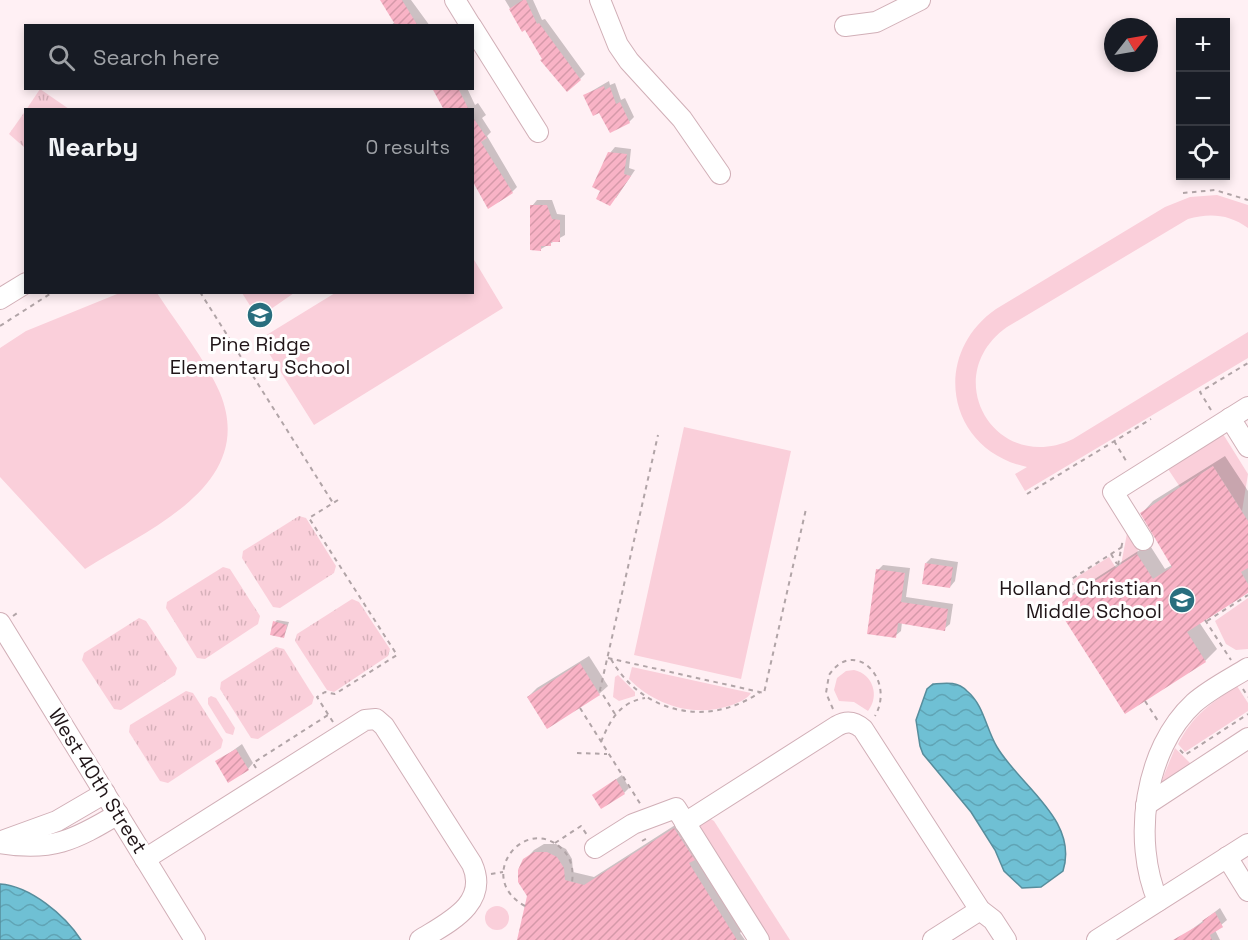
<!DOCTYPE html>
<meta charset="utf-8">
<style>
body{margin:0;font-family:"Space Grotesk",sans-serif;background:#20242c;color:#f1f3f6}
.controls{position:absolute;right:18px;top:18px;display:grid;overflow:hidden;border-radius:0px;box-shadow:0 3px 9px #0003}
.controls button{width:54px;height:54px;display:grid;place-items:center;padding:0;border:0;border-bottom:2px solid #363941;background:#171b24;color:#f1f3f6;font:30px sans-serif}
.compass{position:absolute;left:1104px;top:18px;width:54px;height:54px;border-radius:50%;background:#171b24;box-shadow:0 3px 9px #0003;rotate:59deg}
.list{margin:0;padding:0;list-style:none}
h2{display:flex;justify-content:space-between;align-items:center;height:78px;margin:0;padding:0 24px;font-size:26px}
h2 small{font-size:20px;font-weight:400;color:#9ea1a6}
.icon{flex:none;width:33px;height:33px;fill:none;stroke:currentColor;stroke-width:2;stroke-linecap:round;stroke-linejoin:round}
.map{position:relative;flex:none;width:1248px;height:940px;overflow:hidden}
.search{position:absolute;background:#171b24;box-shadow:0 3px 9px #0003;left:24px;top:24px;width:450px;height:66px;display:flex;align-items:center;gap:15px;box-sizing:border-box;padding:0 21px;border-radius:0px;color:#9ea1a6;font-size:22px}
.panel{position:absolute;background:#171b24;box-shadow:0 3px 9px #0003;left:24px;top:108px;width:450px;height:186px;border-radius:0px}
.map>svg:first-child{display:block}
.green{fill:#facfda}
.park{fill:url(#park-tufts)}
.water{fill:url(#water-waves);stroke:#578d9c;stroke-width:1.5}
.shadow{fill:#0003}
.building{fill:url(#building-hatch)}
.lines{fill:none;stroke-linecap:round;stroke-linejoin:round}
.minor-casing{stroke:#d1afb7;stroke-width:22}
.path{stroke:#b1a4a7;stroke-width:2;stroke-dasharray:4.5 4.5;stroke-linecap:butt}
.minor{stroke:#fff;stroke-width:20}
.labels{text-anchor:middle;stroke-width:6;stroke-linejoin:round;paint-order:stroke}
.poi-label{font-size:20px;fill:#201518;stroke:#fff}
.street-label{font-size:20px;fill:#201518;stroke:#fff}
</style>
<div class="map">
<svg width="1248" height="940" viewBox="0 0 1248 940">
<defs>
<pattern id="park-tufts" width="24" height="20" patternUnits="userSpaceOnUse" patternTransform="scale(1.5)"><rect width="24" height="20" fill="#facfda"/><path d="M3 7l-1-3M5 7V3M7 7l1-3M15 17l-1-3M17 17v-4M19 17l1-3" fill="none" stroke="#d6b1ba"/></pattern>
<pattern id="water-waves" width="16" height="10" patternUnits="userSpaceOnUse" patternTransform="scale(1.5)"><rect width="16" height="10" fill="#6fc0d4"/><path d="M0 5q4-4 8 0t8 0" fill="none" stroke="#60a4b5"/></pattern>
<pattern id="building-hatch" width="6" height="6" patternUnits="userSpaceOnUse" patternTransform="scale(1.5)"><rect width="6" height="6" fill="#f9b3c6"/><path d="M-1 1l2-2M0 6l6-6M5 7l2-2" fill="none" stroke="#d599a9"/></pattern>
</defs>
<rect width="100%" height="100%" fill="#fff0f4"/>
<g class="green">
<path d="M1217,195L1248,205V228C1229,214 1209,213 1188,219L1007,327C937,377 996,476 1073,439L1248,332V358L1025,491L1015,474L1027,467C947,450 930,355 996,309L1165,207L1190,197Z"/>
<path d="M473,258L503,308L314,425L260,339L335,293L472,292Z"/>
<path d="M122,292L157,293C177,324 206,360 220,393C258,486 146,530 85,569L0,477V348L26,331Z"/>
<path d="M242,293H294L258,318Z"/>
<path d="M684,427L791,451L741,679L634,655Z"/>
<path d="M1223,434L1248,474L1242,511L1213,466L1180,487L1166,466Z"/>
<path d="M1128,528L1139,545L1137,554L1121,565Z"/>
<path d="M1109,557L1116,568L1079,591L1072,580Z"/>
<path d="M1248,598V649L1236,650L1226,644L1215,621Z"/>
<path d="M632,667L751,693C746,700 739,702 732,705C695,718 656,706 629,679Z"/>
<path d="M854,670C873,674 880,696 868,711L854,702L839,701L834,690L837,678L846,671Z"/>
<path d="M618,675L635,692V696L619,701L613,697L615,677Z"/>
<path d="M1237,686L1248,703V711L1185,752L1178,744C1192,716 1212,702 1237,686Z"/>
<path d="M211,696L216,698L235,728L233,735L226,733L208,704V698Z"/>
<path d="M1175,748L1191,764L1160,785Z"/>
<path d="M709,818L714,821L790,940H769L698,826Z"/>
<circle cx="497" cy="918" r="12"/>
</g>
<g class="park">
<path d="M40,89L69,109L26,110Z"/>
<path d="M26,110V148H25L9,134Z"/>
<path d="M299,516L306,518L336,566L334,573L280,608L273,607L242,558L243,551Z"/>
<path d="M223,567L230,569L260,616L258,624L205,659L197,658L166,608L167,602Z"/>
<path d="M352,599L359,602L390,649L388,656L334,692L327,690L295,641L297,634Z"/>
<path d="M139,618L146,621L177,668L175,675L121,710L114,709L82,660L84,653Z"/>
<path d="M276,647L284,649L314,697L312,704L258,739L251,738L220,689L221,682Z"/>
<path d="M186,691L193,693L223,740L221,748L168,783L160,781L129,732L130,725Z"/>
</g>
<g class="water">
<path d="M933,684C946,683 957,681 967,691C984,705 986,729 997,747C1020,786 1079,820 1063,871L1041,887L1022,888L1004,871L995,850L971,812L923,754L920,746L916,720L927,689Z"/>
<path d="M0,884C30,886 65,915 81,940H0Z"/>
</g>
<g class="shadow">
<path d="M382,0H411L430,26H390L395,22Z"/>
<path d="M505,0H533L542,20L545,19L585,74L580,79L526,28L523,30Z"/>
<path d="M609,81L610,85L615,83L621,100L625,98L634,117L629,122L599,110L585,95Z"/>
<path d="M434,88H467L475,105L478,103L486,115L482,118L491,132L487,136L517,187L512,192L478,178L472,170L475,160L472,155V110H450Z"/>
<path d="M615,147L631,149L629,168L635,170L616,198L602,190L610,153Z"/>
<path d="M537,200H552L557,214L565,215V235L541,249L532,206Z"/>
<path d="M1225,456L1248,491V591L1199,622L1217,649L1205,661L1125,712L1058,606L1070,595L1149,544L1165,569L1172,565L1142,513L1153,501Z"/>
<path d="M931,558L958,562L955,581L950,587L926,563Z"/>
<path d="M883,565L910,568L906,597L953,604L950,624L944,629L902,622L901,631L895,636L878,570Z"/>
<path d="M277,620L289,622L284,637L275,622Z"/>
<path d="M589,656L608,686L599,694L528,697L537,688Z"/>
<path d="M242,744L253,763L248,769L217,762Z"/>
<path d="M622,775L629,788L624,793L594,795Z"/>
<path d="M683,820L744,929L740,933L745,940H518L528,896L525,860L534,850L544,844H556L566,849L572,859L573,872L594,877Z"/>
<path d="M1220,908L1227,920L1215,930L1220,940H1190L1187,933Z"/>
</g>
<g class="building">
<path d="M380,0H402L418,26H396Z"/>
<path d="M523,0H526L537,24L539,23L581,80L567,92L540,60L542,59L525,30L522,32L509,9Z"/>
<path d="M604,86L605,90L610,87L616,104L620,102L630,123L610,133L599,113L593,116L583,95Z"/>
<path d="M432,88H458L469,110H444Z"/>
<path d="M472,116L487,138L481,142L513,193L488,209L473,182Z"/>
<path d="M608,152L627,154L624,174L631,176L610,206L596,199L600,191L592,187Z"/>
<path d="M530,205H547L552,219L560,220V242H551V246H541V251L530,250Z"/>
<path d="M1213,466L1248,521V568L1241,572L1248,584V593L1187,632L1206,662L1125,714L1056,606L1137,554L1153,579L1172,567L1140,513Z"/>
<path d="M925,563L953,567L950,588L922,584Z"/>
<path d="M876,569L905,573L901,602L948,609L945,631L898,623L896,638L867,634Z"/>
<path d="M273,621L287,625L284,638L270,635Z"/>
<path d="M580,663L600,695L547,729L527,697Z"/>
<path d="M236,749L249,770L228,783L215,761Z"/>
<path d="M616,779L625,794L601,809L592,795Z"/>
<path d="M674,828L695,860L689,863L737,940H517L527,896L518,882V870L523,859L534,852H547L557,857L564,868L565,880L584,885Z"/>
<path d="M1215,912L1223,927L1210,935L1212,940H1173L1204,922L1202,921Z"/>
</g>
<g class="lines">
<defs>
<g id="minor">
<path d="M455,0L471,26"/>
<path d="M600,0L618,45L629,61L682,119L720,174"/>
<path d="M845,26L876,22L920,0"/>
<path d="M472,27L538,132"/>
<path d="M0,299L26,283"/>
<path d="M1230,418L1248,447"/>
<path d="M1143,540L1113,492L1248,407"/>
<path d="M0,623L195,940"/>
<path d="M1146,805L1248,738"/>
<path d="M685,823L837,726C847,720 855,722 863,729L980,910L993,920L1006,940"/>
<path d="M2,841L57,821L105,793"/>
<path d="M0,843C51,852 75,840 118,814"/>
<path d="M595,848L633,824L676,808L759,940"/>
<path d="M1227,857L1248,891"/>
<path d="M145,859L365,720L376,719L384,726L472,864C490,904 447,923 420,940"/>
<path d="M1158,901C1132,841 1144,749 1194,703C1210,689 1230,679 1248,668"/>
<path d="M933,940L980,910"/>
<path d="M1097,940L1248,844"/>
</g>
</defs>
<use href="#minor" class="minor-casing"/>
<g class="path">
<path d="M1183,193L1215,190L1248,200"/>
<path d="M200,292L333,503"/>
<path d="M0,326L53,292"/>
<path d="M1211,410L1200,392L1248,363"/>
<path d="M1114,441L1128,464"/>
<path d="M1027,494L1151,419"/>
<path d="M1111,554L1117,564"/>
<path d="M1118,565L1123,539"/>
<path d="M1077,593L1070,580L1122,547"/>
<path d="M13,616L20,611"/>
<path d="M1205,620L1231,660"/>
<path d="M1207,621L1248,595"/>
<path d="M608,658L764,693L806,509"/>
<path d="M611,659C642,714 709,728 760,692"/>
<path d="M1243,689L1248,697"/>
<path d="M1145,701L1158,721"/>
<path d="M580,708L641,805"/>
<path d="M833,709L826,693L829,675C854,637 896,679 875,716"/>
<path d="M615,714L600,690L658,435"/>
<path d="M333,722L317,697L325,692L335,694L397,655L309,518L338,500"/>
<path d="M601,742C610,720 620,702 645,698"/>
<path d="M1180,750L1185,755L1248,714"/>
<path d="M577,753L607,754"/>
<path d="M256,768L253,763L328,715"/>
<path d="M642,841L649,837"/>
<path d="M555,843L581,826L587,835"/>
<path d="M491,874L503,872"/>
<path d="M525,906C474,878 524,814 561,848C571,857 574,869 572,882"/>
</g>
<use href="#minor" class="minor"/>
</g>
<defs>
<symbol id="school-disc" viewBox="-11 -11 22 22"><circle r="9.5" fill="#296e7e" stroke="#fff"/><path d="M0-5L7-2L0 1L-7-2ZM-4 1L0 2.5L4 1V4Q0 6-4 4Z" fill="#fff"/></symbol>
</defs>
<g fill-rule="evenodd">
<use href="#school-disc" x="245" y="300" width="30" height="30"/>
<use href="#school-disc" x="1167" y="585" width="30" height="30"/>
</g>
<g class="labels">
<g class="poi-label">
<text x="260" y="351">Pine Ridge<tspan x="260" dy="23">Elementary School</tspan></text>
<text x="1162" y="595" text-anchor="end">Holland Christian<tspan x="1162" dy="23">Middle School</tspan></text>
</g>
<g class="street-label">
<text transform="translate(98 781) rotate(58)" y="7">West 40th Street</text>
</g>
</g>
</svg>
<div class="controls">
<button>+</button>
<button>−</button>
<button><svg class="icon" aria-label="locate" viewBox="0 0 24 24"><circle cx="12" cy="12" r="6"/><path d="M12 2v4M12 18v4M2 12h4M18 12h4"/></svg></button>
</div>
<svg class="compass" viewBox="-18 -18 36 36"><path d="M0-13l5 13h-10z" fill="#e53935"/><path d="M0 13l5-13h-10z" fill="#9ea1a6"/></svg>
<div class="search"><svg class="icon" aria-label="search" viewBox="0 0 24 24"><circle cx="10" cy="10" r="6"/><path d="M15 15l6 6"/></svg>Search here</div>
<section class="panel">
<h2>Nearby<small>0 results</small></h2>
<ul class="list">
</ul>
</section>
</div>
